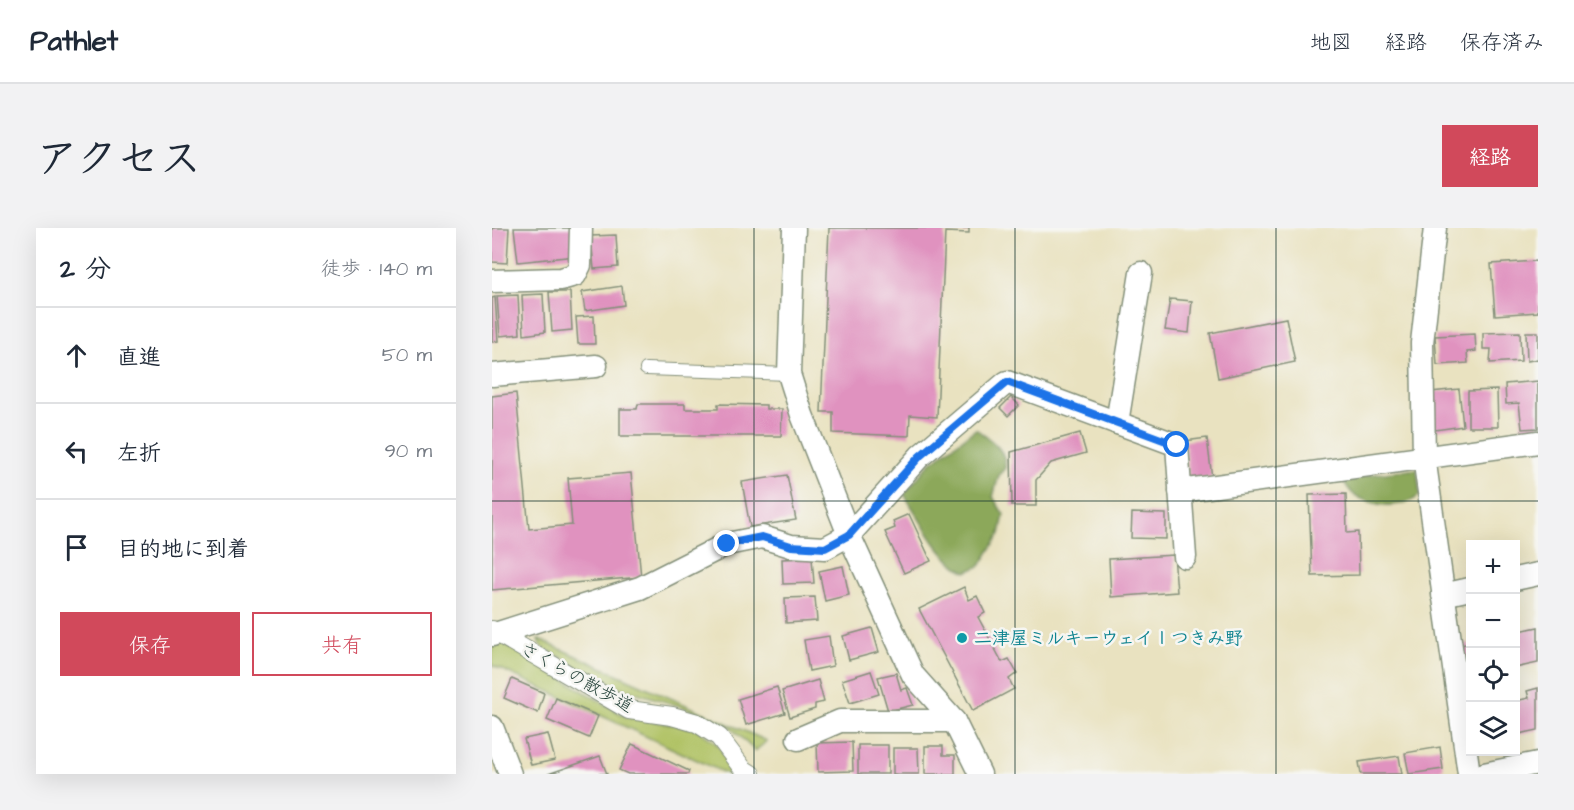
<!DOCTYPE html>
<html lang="ja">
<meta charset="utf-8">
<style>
body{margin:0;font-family:"Architects Daughter","Klee One",sans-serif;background:#f2f2f3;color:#1f2937}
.controls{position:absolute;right:18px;bottom:18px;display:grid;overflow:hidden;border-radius:0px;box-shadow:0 6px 24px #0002}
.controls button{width:54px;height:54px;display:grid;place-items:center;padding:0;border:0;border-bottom:2px solid #e0e1e3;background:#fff;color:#1f2937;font:30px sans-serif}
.stop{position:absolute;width:18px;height:18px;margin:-14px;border:4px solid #1a73e8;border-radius:50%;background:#fff}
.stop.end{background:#1a73e8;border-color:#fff;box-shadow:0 2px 6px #0008}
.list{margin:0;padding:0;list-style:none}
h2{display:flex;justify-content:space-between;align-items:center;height:78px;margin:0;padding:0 24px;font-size:26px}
h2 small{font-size:20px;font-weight:400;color:#747a83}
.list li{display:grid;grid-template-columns:39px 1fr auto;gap:18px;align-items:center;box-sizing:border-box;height:96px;padding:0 24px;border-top:2px solid #e0e1e3}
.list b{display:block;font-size:22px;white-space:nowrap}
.list em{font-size:20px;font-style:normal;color:#747a83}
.actions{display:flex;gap:12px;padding:18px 24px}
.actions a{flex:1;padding:14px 0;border:2px solid #d1495b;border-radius:0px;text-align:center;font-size:21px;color:#d1495b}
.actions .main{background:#d1495b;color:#fff}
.icon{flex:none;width:33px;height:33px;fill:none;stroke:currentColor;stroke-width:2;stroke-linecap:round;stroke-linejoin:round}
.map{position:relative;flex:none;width:1046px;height:546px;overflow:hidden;border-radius:0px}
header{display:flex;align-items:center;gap:36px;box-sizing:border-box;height:84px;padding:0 30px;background:#fff;border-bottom:2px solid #e0e1e3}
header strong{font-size:28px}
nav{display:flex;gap:33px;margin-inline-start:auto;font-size:21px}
.intro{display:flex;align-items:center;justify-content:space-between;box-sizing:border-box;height:144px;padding:0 36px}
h1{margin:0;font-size:42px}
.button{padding:15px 27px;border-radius:0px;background:#d1495b;color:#fff;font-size:21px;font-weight:700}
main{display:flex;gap:36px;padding:0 36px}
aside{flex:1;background:#fff;border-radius:0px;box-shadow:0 6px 24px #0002}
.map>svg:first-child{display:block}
.green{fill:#b0c265;stroke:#68804c;stroke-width:1.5}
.forest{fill:#8ca85a;stroke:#567247;stroke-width:1.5}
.building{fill:#e092bf}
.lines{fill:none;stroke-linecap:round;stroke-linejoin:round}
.service-casing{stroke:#84907a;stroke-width:14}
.pedestrian-casing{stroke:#84907a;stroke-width:20}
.minor-casing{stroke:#84907a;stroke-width:25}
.service{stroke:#fff;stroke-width:12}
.pedestrian{stroke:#fff;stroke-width:18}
.minor{stroke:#fff;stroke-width:22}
.route{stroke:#1a73e8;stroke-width:8}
.grid{fill:none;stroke:#1f3d34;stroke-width:1.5;stroke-opacity:0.55}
.culture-dot{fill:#0f9aa8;stroke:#f6f6f2;stroke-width:2}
.labels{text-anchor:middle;stroke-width:5;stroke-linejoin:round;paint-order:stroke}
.culture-label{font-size:18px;font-weight:bold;fill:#0d838f;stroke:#f6f6f2;text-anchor:start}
.street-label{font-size:18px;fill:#1f3d34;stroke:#f6f6f2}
</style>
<header>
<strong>Pathlet</strong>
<nav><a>地図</a><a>経路</a><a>保存済み</a></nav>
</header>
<div class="intro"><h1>アクセス</h1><a class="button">経路</a></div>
<main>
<aside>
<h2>2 分<small>徒歩 · 140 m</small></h2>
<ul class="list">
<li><svg class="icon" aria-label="ahead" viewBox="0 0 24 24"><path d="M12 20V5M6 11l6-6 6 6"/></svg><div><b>直進</b></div><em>50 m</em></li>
<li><svg class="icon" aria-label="left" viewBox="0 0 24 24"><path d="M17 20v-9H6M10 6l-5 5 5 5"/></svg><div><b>左折</b></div><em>90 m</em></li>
<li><svg class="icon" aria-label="arrive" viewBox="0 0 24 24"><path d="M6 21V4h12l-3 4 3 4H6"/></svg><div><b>目的地に到着</b></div></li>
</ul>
<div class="actions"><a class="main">保存</a><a>共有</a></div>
</aside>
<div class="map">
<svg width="1046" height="546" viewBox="0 0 1046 546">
<rect width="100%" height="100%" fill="#f6f6f2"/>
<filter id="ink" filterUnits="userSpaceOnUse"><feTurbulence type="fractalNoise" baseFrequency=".0167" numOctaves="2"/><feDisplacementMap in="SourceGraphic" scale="12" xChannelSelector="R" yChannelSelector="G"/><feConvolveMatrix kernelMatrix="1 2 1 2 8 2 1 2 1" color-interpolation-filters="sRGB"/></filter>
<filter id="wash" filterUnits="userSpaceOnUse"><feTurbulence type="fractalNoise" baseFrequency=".008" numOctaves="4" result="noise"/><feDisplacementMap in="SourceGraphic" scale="24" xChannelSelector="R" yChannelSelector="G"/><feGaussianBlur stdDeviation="1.35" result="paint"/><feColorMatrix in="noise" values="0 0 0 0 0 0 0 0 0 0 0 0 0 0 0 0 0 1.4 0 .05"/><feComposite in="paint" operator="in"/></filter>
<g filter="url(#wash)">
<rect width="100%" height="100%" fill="#e9e2c0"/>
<g class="green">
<path d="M5,411L134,489L203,500L223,514L249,546H235L0,437V413Z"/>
<path d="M46,411L275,513L263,523L238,499L188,478L126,459L110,457L88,443L77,433L49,419Z"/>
</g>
<g class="forest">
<path d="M484,201C497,211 515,221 513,240L507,247L501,269L512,287L508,306L488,338L474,344C445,329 429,292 412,266L437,236Z"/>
<path d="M925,241L928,267C911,282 880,279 861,266C857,262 853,256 850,250Z"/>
</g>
<g id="blocks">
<g class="building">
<path d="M0,0H17L15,35L0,34Z"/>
<path d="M22,0H81L84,28L26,34Z"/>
<path d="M337,0H477V5L453,4L445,189L418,187L417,208L341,205V184H329Z"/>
<path d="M124,7L126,39L102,41L99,8Z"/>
<path d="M1046,33V84L1003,87L999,36Z"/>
<path d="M130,58L132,77L93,83L90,64Z"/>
<path d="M57,64H78L80,102L60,104Z"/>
<path d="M51,66L53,104L32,107L30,67Z"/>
<path d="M26,67L28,106L8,108L5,68Z"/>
<path d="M3,69L6,113L0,114V70Z"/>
<path d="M678,71L700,73L697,105L673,102Z"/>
<path d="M102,88L103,116H86L84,89Z"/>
<path d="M794,90L803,134L726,150L718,105Z"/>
<path d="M1028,104L1029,133L998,135L999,121H991V105Z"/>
<path d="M1034,104H1046V131L1035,133Z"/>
<path d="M983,106L984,123L975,124L976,135L945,137L943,108Z"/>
<path d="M1046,153V200L1030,201L1027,175L1014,176L1013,156Z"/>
<path d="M967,161L971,198L943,202L939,164Z"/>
<path d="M1005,162L1006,199H976V163Z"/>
<path d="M24,165L37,301L80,297L76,250L139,245L149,349L0,362V168Z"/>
<path d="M519,169L527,177L516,188L508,180Z"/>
<path d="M146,176H193V181H226V176L274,177V181H290L289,208H128V181H145Z"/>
<path d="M588,205L594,225L559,235L544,252V278H520L519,224Z"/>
<path d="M715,210L720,250L697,252L693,213Z"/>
<path d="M295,247L304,292L258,299L250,254Z"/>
<path d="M854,266L855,305L866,304L867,347L820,348L817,267Z"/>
<path d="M640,285L674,286V311L639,310Z"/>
<path d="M417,286L439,333L412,345L393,304L403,300L401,293Z"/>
<path d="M682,327L685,364L619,369L617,331Z"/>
<path d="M320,330L322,355L291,356L290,331Z"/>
<path d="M351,338L357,367L333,373L327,343Z"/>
<path d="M472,359L477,372L485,368L493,385L486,389L510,434L517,431L525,445L517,451L522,461L481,483L427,381Z"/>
<path d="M323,369L325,393L294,395L293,370Z"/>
<path d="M1046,399V435L1023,440V404Z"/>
<path d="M380,400L387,424L357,432L351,408Z"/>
<path d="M337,408L341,438L317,443L312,412Z"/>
<path d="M978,415V454L969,417Z"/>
<path d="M379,443L387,466L358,475L350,452Z"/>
<path d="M404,445L409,462L415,460L421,477L396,483L386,449Z"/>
<path d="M20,451L52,465L46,485L12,470Z"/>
<path d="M326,452L332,474L323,476V481L298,489L290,463Z"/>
<path d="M285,459L293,485L254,497L246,471Z"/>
<path d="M1046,460V502L1023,507V473L1037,470L1035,463Z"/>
<path d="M64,470L106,488L97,510L55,492Z"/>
<path d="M56,506L63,532L39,537L32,511Z"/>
<path d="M360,514L361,543L326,544L325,515Z"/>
<path d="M140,516L197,543L196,546H136L127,542Z"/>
<rect x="366" y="517" width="30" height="29"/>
<path d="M433,518H451V527H463V546H433Z"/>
<path d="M948,519L951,541L917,546L913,525Z"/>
<path d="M401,520H426L427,546H401Z"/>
<path d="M108,528L115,546H56Z"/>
<path d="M907,528L910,546H869L867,534Z"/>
</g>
</g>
</g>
<g filter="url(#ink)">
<use href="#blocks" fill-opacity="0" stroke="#84907a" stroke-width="1.5"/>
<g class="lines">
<defs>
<path id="service" d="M154,141L297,146"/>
<path id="pedestrian" d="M0,402L137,482L180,488L205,495L227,509L251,541L259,546"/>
<g id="minor">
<path d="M302,0L297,146L310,187L357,307L421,447L462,493L488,546"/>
<path d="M943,0L930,115L932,229L977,546"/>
<path d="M0,53L69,51L83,47L88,37L89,0"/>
<path d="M0,147L104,138"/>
<path d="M625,195L649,45"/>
<path d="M688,263L1046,214"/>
<path d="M1023,351L1046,346"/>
<path d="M951,367L978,361"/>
<path d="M0,407L148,360L235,316L270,309L299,318L333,320L357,307L428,228L515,154L685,217L693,329"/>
<path d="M0,499L18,546"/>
<path d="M306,511L348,493H462"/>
<path d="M992,546L1046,535"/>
</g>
</defs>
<use href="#service" class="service-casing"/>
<use href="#pedestrian" class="pedestrian-casing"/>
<use href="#minor" class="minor-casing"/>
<use href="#service" class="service"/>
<use href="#pedestrian" class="pedestrian"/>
<use href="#minor" class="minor"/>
</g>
</g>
<g class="lines" filter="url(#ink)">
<path class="route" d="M235,316L270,309L299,318L333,320L357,307L428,228L515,154L685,217"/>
</g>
<path class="grid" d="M262,0V546M523,0V546M784,0V546M0,273H1046"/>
<circle class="culture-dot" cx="470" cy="410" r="6"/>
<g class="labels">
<g class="culture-label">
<text x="482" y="416">二津屋ミルキーウェイⅠつきみ野</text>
</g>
<g class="street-label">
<text transform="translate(85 449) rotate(29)" y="6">さくらの散歩道</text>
</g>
</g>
</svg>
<div class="controls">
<button>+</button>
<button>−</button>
<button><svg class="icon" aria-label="locate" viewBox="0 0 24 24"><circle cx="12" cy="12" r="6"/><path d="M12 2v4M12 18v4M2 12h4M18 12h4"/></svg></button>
<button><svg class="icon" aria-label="layers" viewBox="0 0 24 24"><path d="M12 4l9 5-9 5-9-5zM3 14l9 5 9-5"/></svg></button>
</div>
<div class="stop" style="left:685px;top:217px"></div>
<div class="stop end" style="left:235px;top:316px"></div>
</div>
</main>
